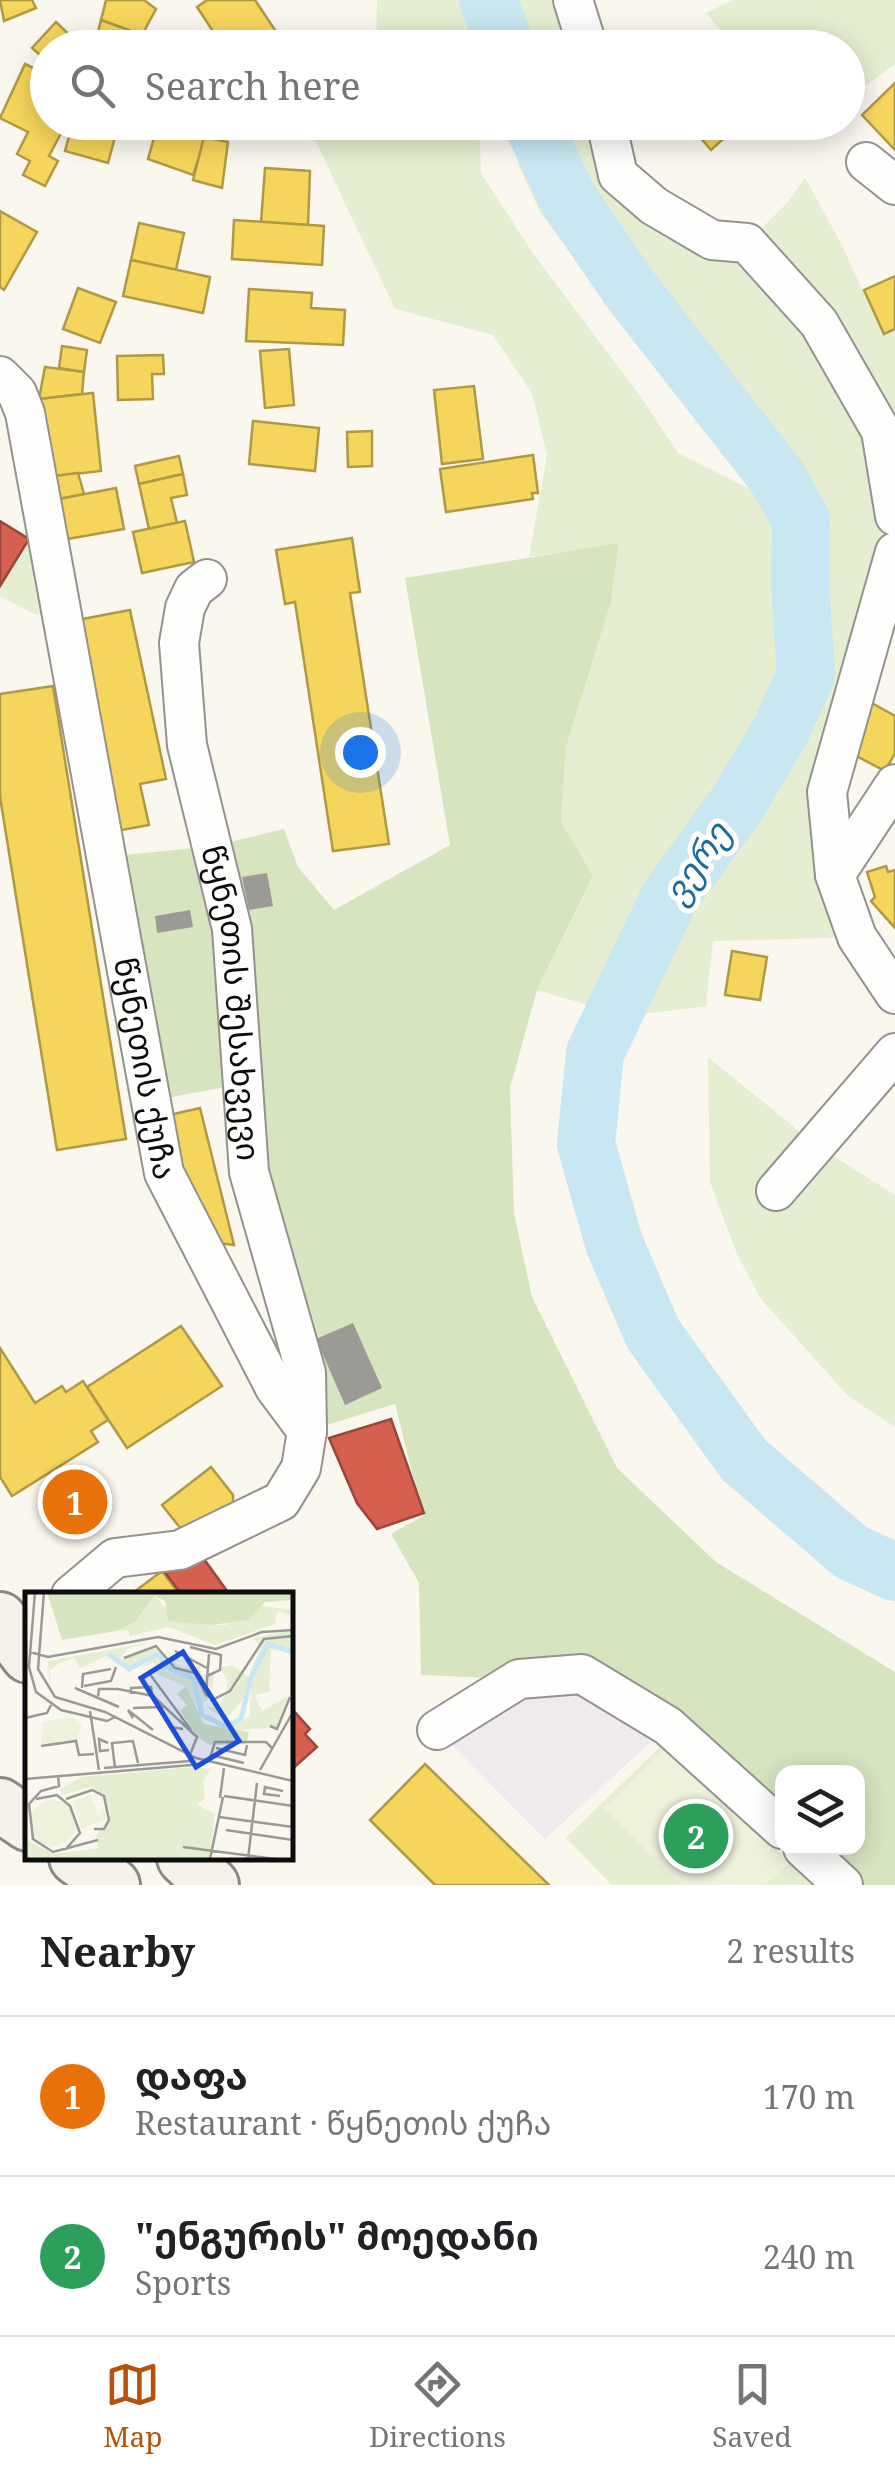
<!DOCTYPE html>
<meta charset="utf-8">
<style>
body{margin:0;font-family:"Noto Serif","Noto Sans Georgian",serif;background:#f2f2f2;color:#202124}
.controls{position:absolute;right:30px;bottom:30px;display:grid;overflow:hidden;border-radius:20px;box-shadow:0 5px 25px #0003}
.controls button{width:90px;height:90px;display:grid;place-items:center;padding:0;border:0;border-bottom:2px solid #e0e0e0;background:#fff;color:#202124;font:50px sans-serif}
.you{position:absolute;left:360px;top:752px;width:35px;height:35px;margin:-25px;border:8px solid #fff;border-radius:50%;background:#1a73e8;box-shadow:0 0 0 15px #1a73e833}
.badge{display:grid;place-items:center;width:65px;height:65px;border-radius:50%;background:#b45309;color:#fff;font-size:32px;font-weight:700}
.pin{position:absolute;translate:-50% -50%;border:5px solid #fff;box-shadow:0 2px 10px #0006}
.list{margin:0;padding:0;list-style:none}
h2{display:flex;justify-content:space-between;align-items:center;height:130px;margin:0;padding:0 40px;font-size:42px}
h2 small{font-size:32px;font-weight:400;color:#757577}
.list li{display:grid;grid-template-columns:65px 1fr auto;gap:30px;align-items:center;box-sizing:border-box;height:160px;padding:0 40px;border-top:2px solid #e0e0e0}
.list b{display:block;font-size:38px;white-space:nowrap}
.list p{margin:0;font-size:32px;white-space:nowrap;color:#757577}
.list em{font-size:32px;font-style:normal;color:#757577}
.icon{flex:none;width:55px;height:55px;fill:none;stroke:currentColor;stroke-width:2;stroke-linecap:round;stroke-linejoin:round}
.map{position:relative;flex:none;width:895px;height:1885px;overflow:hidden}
.search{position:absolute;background:#fff;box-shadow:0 5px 25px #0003;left:30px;right:30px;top:30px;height:110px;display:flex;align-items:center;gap:25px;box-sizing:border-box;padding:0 35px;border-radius:55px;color:#757577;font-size:38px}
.sheet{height:450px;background:#fff}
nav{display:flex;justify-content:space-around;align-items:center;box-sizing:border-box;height:140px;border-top:2px solid #e0e0e0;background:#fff;font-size:28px;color:#757577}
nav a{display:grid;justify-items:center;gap:5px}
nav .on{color:#b45309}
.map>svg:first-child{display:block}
.industrial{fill:#f0eaec}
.green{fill:#e5eed0}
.forest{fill:#d6e5bf}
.pitch{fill:#eef2da}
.homes{fill:#f6d55c;stroke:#b09944;stroke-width:2.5}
.shops{fill:#d6604d;stroke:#99473a;stroke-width:2.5}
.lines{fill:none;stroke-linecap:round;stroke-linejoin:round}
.river{stroke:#c8e7f2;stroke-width:58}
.building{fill:#9c9a95}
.street-casing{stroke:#93928e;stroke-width:42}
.secondary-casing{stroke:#8a8885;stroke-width:58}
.street{stroke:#fefefd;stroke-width:38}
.secondary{stroke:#f4f2e9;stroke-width:52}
.labels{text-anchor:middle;stroke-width:10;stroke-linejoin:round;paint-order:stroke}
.street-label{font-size:32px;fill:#0c0c0c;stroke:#fff}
.water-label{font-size:35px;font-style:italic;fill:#1b6c97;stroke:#fff}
.inset-river{fill:none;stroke:#c8e7f2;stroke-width:5}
.inset-road{fill:none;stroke:#9b9994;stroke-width:2.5}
.view{fill:#1d4ed8;fill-opacity:0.15;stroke:#1d4ed8;stroke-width:5}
.inset-edge{fill:none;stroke:#0c0c0c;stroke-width:5}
</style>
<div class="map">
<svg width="895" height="1885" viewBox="0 0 895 1885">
<rect width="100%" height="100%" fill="#faf7ef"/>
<path class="industrial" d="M582,1674L668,1726L545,1839L437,1730Z"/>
<g class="green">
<path d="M377,0H472L477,47H376Z"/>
<path d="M507,0H573L588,47H515L516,33Z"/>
<path d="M733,0H895V64L848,99V48L735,47L706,13Z"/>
<path d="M307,123H479L481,173L532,252L641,397L678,453L764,496L786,549L789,611L783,684L747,758L678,841L637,903L595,1007L537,990L593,877L561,822L566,747L611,602L619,544L529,557L547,455L532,393L493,335L395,309Z"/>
<path d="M512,123H606L618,175L747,243L788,202L805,178L842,245L862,290L895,318V604L827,792L857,937L713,941L706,1006L641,1014L693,890L757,805L817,689L816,514L772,452L732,433L673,388L540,212L519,166Z"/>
<path d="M29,539L49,611L36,615L0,596V586Z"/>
<path d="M708,1057L816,1145L895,1195V1427L848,1396L761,1299L737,1254L710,1182Z"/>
<path d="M667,1740L811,1885H612L566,1838Z"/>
</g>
<path class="forest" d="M619,543L611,602L566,747L561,822L593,876L537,990L510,1088L514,1213L532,1297L617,1468L716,1562L895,1672V1885H858L818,1848H858V1772H782V1814L583,1674L519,1679L421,1675L419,1583L391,1534L423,1516L395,1404L307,1431L242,1084L150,1101L104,857L213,846L284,829L298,867L334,910L450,845L405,578Z"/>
<path class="pitch" d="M669,1744L788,1864L766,1885H681L604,1808Z"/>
<g class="homes">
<path d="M0,0H32L36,8L4,21Z"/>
<path d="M106,0H144L156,9L142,35L101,20Z"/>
<path d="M207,0H255L279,36L261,48H224L197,7Z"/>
<path d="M101,20L142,35L138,48H94Z"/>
<path d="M56,22L83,48H48V62L32,48Z"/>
<path d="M25,64L48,75V122H67L49,156L58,161L45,186L23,175L30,161L17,154L28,132L0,118Z"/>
<path d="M895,83V150L862,115Z"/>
<path d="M73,122H119L108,163L65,151Z"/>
<path d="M163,122H211L193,175L148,159L155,134Z"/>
<path d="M687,122H742L711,150Z"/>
<path d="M204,137L228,142L222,188L193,180Z"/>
<path d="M265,168L310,171L308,225L261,222Z"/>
<path d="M0,211L37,232L4,290L0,287Z"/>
<path d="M234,220L324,226L322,265L232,259Z"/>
<path d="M139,223L184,233L176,270L131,260Z"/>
<path d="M131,260L210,277L203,313L123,296Z"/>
<path d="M895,276V329L884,334L864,290Z"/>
<path d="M78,288L116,302L100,343L63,329Z"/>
<path d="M249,289L312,293L311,308L345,310L343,345L246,341Z"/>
<path d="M62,346L87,350L84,372L59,368Z"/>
<path d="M289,349L294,405L265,408L260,351Z"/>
<path d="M163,355L164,374H152L153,399L118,400L117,356Z"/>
<path d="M45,367L84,372L82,394L39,399Z"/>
<path d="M474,386L483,459L442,464L434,390Z"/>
<path d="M93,393L101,471L47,477L39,399Z"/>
<path d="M253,421L319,428L315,471L249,464Z"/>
<path d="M372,431V466L348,467L347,432Z"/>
<path d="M533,455L538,493H532L533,499L446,512L440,469Z"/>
<path d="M179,456L183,474L139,484L135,466Z"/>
<path d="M78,473L84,494L54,500L47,477Z"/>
<path d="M183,474L187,495L171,498L177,523L149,529L139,484Z"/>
<path d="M116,488L124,529L62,540L54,500Z"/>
<path d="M185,521L194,562L142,573L133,532Z"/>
<path d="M352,538L360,592L350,593L389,844L333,851L295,602L285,604L276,550Z"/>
<path d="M130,610L166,779L140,784L149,825L116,831L72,621Z"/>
<path d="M53,686L126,1139L57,1150L0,797V694Z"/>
<path d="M870,702L895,716V753L885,771L845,750Z"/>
<path d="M886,866L888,872L895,870V928L871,901L875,897L867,872Z"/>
<path d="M732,951L767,957L760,1000L725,995Z"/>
<path d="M200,1108L234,1245L203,1241L165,1116Z"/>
<path d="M181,1326L222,1386L127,1448L87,1387Z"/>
<path d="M0,1348L35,1403L62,1386L66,1392L83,1381L108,1420L91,1431L98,1442L12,1496L0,1477Z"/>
<path d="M211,1467L233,1495V1507L185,1534L162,1505Z"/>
<path d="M162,1571L180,1595H130Z"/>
<path d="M425,1764L549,1885H435L370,1820Z"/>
</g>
<g class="shops">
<path d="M0,521L29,539L0,586Z"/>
<path d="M391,1419L424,1513L377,1529L357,1503L329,1438Z"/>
<path d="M81,1474L98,1497L55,1525L40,1501Z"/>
<path d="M196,1548L230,1595H182L164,1571Z"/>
<path d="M294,1711L310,1729L305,1734L317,1747L290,1771V1715Z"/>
</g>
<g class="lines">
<g class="river">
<path d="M488,0L506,48"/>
<path d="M532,122L568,199L632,292L777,477L801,520L800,584L806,675L780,732L739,801L669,898L595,1053L586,1144L614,1243L653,1334L744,1460L851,1552L895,1572"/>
</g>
</g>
<g class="building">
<path d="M267,873L273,906L249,910L242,877Z"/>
<path d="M190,910L193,927L157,933L155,916Z"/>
<path d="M353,1323L382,1388L345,1405L316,1339Z"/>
</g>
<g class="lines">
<defs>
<g id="street">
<path d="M573,0L588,48"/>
<path d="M606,122L618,175L654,206L712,240L747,243L819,323L881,431L895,516"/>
<path d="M866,162L895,185"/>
<path id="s1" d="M0,376L17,393L25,413L164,1173L275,1388L307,1431L301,1468L281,1501L180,1550L115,1558L71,1595"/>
<path d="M895,552L827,792L835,875L857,937L895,994"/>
<path id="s2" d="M207,579L194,589L185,608L179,643L187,745L232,929L249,1172L306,1373L307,1431"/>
<path d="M835,875L895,784"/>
<path d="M776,1191L895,1053"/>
<path d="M437,1730L519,1679L582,1674L668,1726L782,1829"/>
<path d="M803,1848L843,1885"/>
</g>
<g id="secondary">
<path d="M0,1619L28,1656"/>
<path d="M0,1805L28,1824"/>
<path d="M76,1858L113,1885"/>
<path d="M184,1858L212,1885"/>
</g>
</defs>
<use href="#street" class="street-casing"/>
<use href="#secondary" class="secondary-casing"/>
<use href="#street" class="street"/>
<use href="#secondary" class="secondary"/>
</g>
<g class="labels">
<g class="street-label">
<text dy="11" stroke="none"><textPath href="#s2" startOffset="438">წყნეთის შესახვევი</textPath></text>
<text dy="11" stroke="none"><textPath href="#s1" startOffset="712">წყნეთის ქუჩა</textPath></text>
</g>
<g class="water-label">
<text transform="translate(697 863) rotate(-56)" y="12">ვერე</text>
</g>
</g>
<g transform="translate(25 1592)">
<rect width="268" height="268" fill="#faf7ef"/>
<path d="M129,4L154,28L187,33H201L232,13L267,18V24L252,19L250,32L191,53L143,35L105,44L103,38L91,39L110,30ZM267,38V61L246,57L244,100L230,103L237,119L263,104L252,135L203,139L225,124L226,88L241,64L225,85L221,112L219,106L201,127L180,115L193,116L200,103L203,89L195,76L208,73L223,85L236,55L228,46ZM139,48L103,56L95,67L130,56L158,76L175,74L177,83L189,81L188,97L175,89L184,105L176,115L169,87L147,80L131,61L103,76L85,62L101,78L81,64L55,76L49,66L35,71L25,78V99L23,69ZM134,63L143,80L169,89L173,116L160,94L132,82L129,70L114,77ZM169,175L186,177L178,189L180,206L172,213L190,222L184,267H0V247L28,262L74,256L71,244L86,223L80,204L66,195L37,203L35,197L57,185Z" fill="#e5eed0"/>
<path d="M22,0H268L267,8L240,10L224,28L187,33L143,29L140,9L129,4L110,30L91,39L37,48ZM161,94L179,132L224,140L221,152L185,153L172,145L155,119L162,113L152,102Z" fill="#d6e5bf"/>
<path d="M48,125L57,134L51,148L16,153L18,130ZM66,203L73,224L79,215L83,226L57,237L48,209ZM5 231a23 23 0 1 1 46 0a23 23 0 1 1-46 0Z" fill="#eef2da"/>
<path class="inset-river" d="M84,62L104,77L133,62L145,77L169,87L177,123L202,135L216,127L226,85L243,52L268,60"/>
<path class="inset-road" d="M10,0L4,75L11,100L36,118L82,129L90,125M19,0L13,77L30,105L80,120L171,166L268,189M165,55L196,63L195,78L182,84M150,59L182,76M5,60L23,65L133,45L191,57L237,40L268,38M99,66L131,54L150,76L170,81L181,103M124,81L166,138M59,94L86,89L91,75M50,96L94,115M57,96L58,82L86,77M181,101L184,62M106,102V96L126,95L127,104M181,103L189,107L205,99L239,47L268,44M73,104L74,97H93L128,104L172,145L165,163M108,116L138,115M135,116L145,135L158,137M65,119L74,178M0,126L22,121L26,113M108,126L103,118L128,138M245,134L252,137L265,105M83,151L74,147L75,159L84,158M16,154L51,149L54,163L69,162M191,156L220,163L222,153M219,171L186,163L190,150H241L248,157M79,176L165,169M90,176L87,151L108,149L113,171M235,178L268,120M33,183L34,194L16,199L4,212L8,247L28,260L73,248M0,187L178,172M199,204L268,214M255,204L239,202L240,195L258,199M195,206L199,176M11,207L32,203L45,214L55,241L40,258M41,207L67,198L79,204L84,228L79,237H69M194,225L268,235M201,238L268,248M158,255L251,267M185,267L198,205M223,267L232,191"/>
<path class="view" d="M158,60L214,149L171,175L116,86Z"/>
<rect width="268" height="268" class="inset-edge"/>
</g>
</svg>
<div class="controls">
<button><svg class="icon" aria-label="layers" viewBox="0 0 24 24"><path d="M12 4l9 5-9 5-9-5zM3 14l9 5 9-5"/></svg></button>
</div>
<div class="you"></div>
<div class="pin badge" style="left:75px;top:1502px;background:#e8710a">1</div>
<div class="pin badge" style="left:696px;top:1836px;background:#2e9e5b">2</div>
<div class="search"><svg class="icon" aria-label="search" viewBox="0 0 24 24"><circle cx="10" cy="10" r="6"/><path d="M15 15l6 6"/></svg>Search here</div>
</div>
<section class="sheet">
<h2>Nearby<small>2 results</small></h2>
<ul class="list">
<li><span class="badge" style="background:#e8710a">1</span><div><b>დაფა</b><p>Restaurant · წყნეთის ქუჩა</p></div><em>170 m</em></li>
<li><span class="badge" style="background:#2e9e5b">2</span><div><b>&quot;ენგურის&quot; მოედანი</b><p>Sports</p></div><em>240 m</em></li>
</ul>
</section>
<nav>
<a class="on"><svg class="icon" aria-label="map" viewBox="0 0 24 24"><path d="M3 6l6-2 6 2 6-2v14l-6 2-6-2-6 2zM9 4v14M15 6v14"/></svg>Map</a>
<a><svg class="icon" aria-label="directions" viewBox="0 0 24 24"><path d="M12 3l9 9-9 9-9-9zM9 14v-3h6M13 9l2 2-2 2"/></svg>Directions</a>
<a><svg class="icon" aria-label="saved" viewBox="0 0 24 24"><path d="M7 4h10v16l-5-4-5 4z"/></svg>Saved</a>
</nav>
